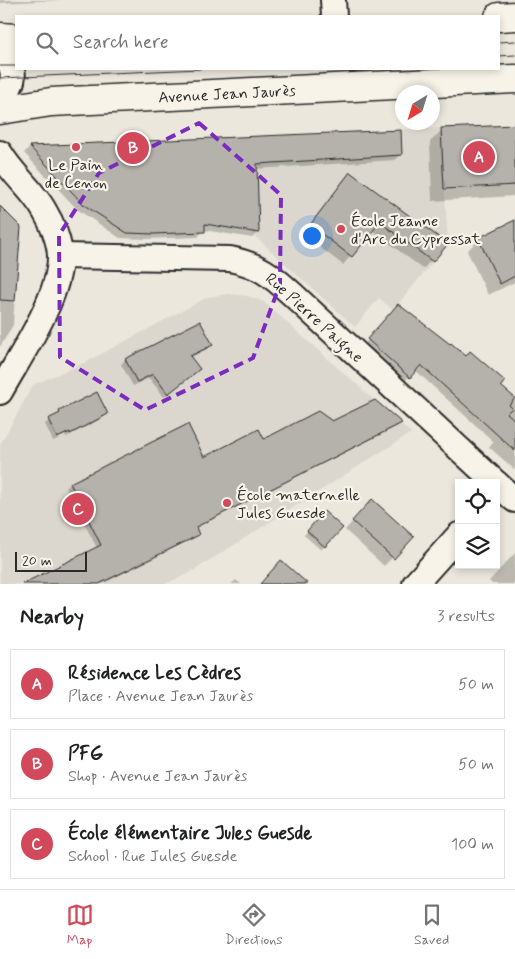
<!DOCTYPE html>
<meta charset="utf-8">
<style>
body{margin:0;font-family:Mynerve,sans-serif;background:#f6f6f6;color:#202124}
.controls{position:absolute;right:15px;bottom:15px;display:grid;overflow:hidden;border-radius:0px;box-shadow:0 2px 8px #0003}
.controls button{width:45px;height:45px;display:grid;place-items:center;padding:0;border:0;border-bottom:1px solid #e0e0e0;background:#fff;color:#202124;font:25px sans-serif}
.compass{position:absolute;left:395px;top:85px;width:45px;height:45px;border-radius:50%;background:#fff;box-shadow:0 2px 8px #0003;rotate:218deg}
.scale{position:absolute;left:15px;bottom:12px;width:72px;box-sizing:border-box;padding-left:5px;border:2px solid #2b2b2b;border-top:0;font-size:14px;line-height:18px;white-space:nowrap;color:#2b2b2b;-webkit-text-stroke:4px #f7f3e8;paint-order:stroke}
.you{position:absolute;left:311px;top:235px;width:18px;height:18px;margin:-12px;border:4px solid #fff;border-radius:50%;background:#1a73e8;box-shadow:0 0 0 8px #1a73e833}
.badge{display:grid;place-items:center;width:32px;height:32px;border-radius:50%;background:#d1495b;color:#fff;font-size:16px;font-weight:700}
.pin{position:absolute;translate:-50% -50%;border:2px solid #fff;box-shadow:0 1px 5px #0006}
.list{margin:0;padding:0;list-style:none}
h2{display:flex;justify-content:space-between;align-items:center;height:65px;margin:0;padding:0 20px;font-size:21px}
h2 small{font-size:16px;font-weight:400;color:#757577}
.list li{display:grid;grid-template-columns:32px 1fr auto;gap:15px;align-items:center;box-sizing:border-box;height:70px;margin:0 10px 10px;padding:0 10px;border:1px solid #e0e0e0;border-radius:0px}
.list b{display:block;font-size:19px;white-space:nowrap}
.list p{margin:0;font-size:16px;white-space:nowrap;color:#757577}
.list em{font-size:16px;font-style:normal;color:#757577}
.icon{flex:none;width:28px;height:28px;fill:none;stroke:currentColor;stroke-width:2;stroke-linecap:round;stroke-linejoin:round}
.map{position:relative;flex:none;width:515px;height:584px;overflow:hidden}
.search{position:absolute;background:#fff;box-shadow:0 2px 8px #0003;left:15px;right:15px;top:15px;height:55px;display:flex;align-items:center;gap:12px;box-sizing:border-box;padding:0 18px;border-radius:0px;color:#757577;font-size:19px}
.sheet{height:305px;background:#fff}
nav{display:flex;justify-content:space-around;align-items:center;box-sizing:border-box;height:70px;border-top:1px solid #e0e0e0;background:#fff;font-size:14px;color:#757577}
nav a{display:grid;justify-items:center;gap:2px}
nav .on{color:#d1495b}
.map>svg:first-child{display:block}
.built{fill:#dbd7ce}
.shadow{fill:#0003}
.building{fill:#b5b2ab;stroke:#2b2b2b}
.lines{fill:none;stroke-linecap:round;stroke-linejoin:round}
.minor-casing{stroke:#2b2b2b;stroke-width:28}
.primary-casing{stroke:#2b2b2b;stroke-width:31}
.minor{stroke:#f7f3e8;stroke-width:24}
.primary{stroke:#f7f3e8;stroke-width:28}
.tram{stroke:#2b2b2b;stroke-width:1}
.marked{fill:none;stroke:#7b2cbf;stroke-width:4;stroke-dasharray:10 6;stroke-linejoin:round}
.poi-dot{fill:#d1495b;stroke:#f7f3e8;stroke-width:2}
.labels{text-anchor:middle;stroke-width:4.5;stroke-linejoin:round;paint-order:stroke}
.street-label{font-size:16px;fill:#2b2b2b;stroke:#f7f3e8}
.poi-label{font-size:16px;fill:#2b2b2b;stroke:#f7f3e8;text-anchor:start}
</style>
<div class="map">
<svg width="515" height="584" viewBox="0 0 515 584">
<rect width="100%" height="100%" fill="#ebe7dd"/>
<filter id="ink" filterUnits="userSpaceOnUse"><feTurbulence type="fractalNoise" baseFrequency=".02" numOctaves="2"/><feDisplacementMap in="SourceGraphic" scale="10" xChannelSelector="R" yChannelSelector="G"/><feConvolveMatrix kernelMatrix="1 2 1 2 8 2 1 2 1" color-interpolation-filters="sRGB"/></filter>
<g filter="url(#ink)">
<g class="built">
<path d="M441,128L448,244L393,310L379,298L355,327L249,231L219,226L215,138Z"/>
<path d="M229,294L248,296L264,302L411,433L188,574L165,584H0V445L33,385L86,362L208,297Z"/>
</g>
<g class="shadow">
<path d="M0,0H62L0,3Z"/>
<path d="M515,129V196L432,201L430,142L442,130Z"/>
<path d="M399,132L401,155L395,160L255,169L258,232L252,238L204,230L198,237L146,239L120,238L78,210L24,153L30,147Z"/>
<path d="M350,173L446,244L423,269L372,230L343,265L303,234L342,182Z"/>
<path d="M0,208L19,227L13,325L0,347Z"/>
<path d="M515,222V282L488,295L467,251L478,240Z"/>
<path d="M392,311L499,386L515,400V470L489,447L494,442L415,370L403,383L363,346Z"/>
<path d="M211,345L207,349L190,358L194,373L164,397L149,378L133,386L121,364L125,360Z"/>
<path d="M60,412L107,414L103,418L66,437L65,435L53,441L45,424Z"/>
<path d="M332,423L400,424L396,427L195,528L198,534L194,538L102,584H25L97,548L66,488L70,484L187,426L203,458Z"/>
<path d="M364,509L412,537L384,566L345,530Z"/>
<path d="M324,513L341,528L321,550L304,535Z"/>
<path d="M515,553V584H492L489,581Z"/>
<path d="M236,580L241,584H231Z"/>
</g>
<g class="building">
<path d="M515,125V185L444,189L441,128Z"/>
<path d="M401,130L402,155L257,164L259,233L205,224V232L153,234L127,233L84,205L29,146Z"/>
<path d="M350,172L448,244L433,262L380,222L352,257L310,225Z"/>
<path d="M0,206L21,227L15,301L0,300Z"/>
<path d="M515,220V276L500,284L478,238Z"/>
<path d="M398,304L450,344L451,343L466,356L470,351L505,381L501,386L515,398L509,405L512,408L507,413L515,420V451L421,365L410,378L367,339Z"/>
<path d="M200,321L213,345L190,356L200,369L168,394L153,374L137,382L125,359Z"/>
<path d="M97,392L108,414L70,434V432L57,438L48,419L60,413L59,411Z"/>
<path d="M375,400L402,423L196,527L199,535L99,584H22L101,545L70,483L188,424L204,457L259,429L264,439L318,411L332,421Z"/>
<path d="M372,499L414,537L394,559L352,521Z"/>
<path d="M324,511L343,528L325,547L307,531Z"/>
<path d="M281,560L308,584H260Z"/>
</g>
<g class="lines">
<defs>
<g id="minor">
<path d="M333,0L334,16"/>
<path d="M0,48C15,68 19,80 0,100"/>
<path d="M0,153C12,174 32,189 44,210C52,223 60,242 60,257C60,298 20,356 0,392"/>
<path d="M60,256L230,259C259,265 270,274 291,293L496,483"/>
<path d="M496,483L515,500"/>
<path d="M415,584L459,535"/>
</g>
<g id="primary">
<path d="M499,17L515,16"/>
<path d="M0,37L16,38"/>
<path d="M0,110L51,102L515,79"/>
</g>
</defs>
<use href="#minor" class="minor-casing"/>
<use href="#primary" class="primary-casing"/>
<use href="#minor" class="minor"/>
<use href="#primary" class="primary"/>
<g class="tram">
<path d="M499,42L515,41"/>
<path d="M499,56L515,55"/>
<path d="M0,66H16"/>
<path d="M0,78L200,69"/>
</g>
</g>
</g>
<path class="marked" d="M199,123L281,195L280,284L253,358L145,410L60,357L59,235L99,173Z"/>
<g class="poi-dot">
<circle cx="76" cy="147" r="5"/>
<circle cx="341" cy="229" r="5"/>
<circle cx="227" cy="503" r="5"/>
</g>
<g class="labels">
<g class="street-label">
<text transform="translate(227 93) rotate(-3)" y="6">Avenue Jean Jaurès</text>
<text transform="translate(315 317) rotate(42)" y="6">Rue Pierre Paigne</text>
</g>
<g class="poi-label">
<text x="76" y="170" text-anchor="middle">Le Pain<tspan x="76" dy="18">de Cenon</tspan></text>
<text x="351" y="226">École Jeanne<tspan x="351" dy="18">d'Arc du Cypressat</tspan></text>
<text x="237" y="500">École maternelle<tspan x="237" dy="18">Jules Guesde</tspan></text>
</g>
</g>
</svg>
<div class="controls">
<button><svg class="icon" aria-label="locate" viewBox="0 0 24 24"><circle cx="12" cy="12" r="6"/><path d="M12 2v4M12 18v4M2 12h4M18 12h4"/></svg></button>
<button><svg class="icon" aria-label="layers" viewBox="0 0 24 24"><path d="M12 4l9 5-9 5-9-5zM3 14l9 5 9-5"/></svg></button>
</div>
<svg class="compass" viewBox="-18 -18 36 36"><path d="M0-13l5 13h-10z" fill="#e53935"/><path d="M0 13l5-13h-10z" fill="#757577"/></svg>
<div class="scale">20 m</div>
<div class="you"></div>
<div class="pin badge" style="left:479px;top:157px">A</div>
<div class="pin badge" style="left:133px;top:148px">B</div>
<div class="pin badge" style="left:78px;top:509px">C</div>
<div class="search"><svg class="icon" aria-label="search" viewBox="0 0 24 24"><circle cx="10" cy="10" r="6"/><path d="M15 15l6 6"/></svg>Search here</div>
</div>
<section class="sheet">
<h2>Nearby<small>3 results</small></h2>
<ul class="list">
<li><span class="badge">A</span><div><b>Résidence Les Cèdres</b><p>Place · Avenue Jean Jaurès</p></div><em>50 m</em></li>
<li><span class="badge">B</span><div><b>PFG</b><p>Shop · Avenue Jean Jaurès</p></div><em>50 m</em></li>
<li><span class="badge">C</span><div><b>École élémentaire Jules Guesde</b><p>School · Rue Jules Guesde</p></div><em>100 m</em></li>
</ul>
</section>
<nav>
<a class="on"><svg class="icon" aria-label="map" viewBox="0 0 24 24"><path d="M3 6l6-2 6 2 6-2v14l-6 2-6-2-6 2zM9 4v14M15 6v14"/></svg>Map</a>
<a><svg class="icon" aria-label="directions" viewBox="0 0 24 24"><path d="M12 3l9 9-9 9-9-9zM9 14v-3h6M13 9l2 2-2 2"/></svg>Directions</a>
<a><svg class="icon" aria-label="saved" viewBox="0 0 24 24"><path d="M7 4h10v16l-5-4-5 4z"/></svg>Saved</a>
</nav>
